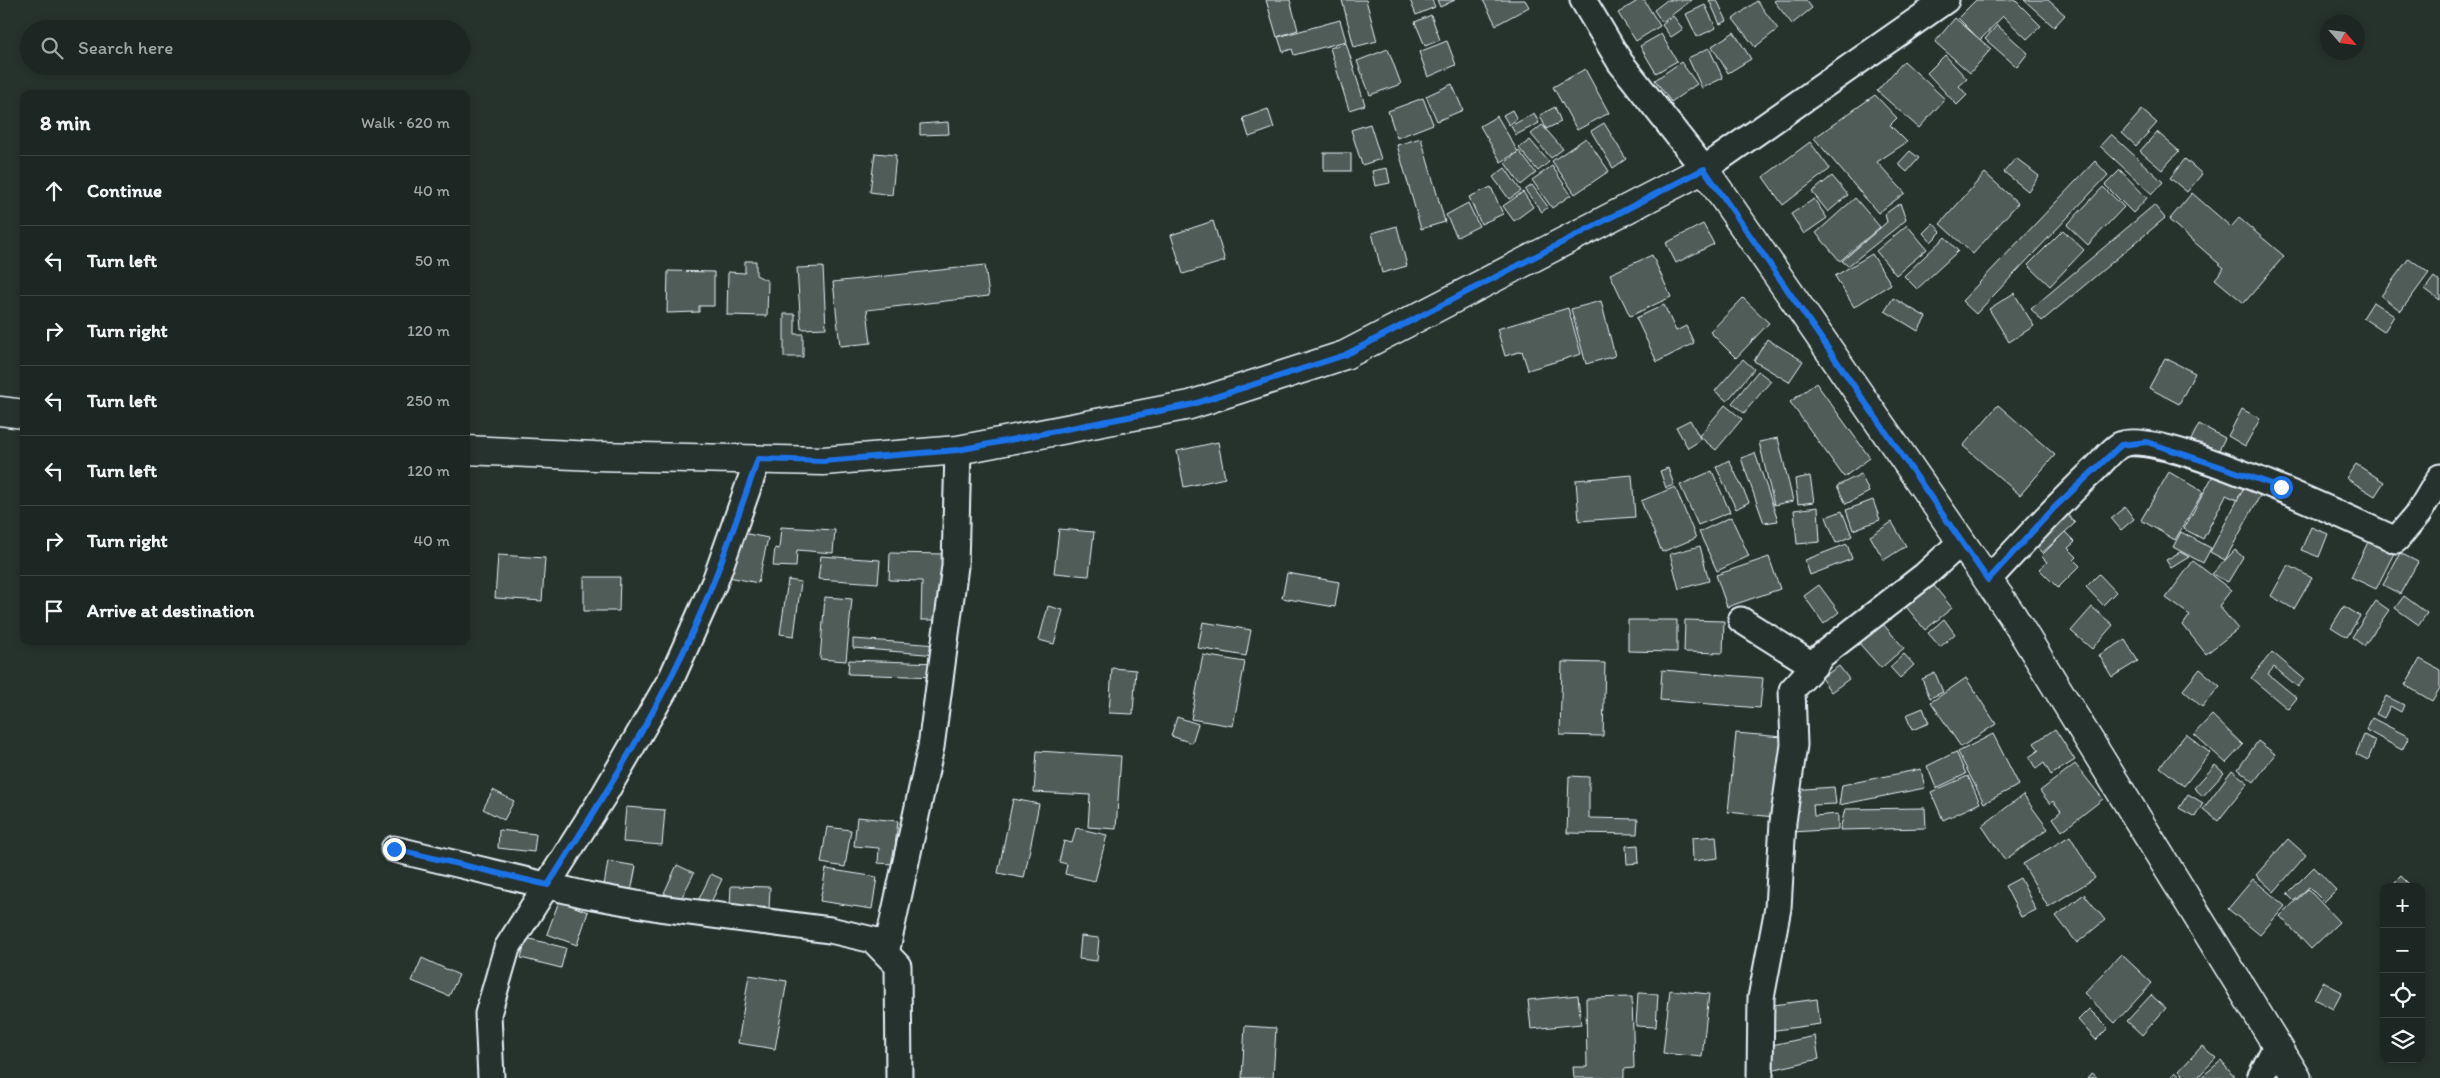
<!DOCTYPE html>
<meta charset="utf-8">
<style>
body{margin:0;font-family:Itim,sans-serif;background:#29322f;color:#f1f3f6}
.controls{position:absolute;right:15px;bottom:15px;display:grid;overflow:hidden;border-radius:10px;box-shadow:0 2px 8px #0003}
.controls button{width:45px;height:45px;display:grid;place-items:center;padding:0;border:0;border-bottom:1px solid #3a4340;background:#1c2622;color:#f1f3f6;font:25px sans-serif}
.compass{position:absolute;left:2320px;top:15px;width:45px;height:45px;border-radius:50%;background:#1c2622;box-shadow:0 2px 8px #0003;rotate:118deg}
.stop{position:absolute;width:15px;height:15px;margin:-11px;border:4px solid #1a73e8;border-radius:50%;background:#fff}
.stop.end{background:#1a73e8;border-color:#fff;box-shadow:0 1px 5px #0008}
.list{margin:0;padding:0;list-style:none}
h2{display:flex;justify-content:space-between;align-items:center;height:65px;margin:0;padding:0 20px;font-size:21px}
h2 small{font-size:16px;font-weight:400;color:#a0a5a5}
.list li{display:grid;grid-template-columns:32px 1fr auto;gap:15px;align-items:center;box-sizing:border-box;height:70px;padding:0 20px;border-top:1px solid #3a4340}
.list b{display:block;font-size:19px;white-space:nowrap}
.list em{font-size:16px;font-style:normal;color:#a0a5a5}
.icon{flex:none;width:28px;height:28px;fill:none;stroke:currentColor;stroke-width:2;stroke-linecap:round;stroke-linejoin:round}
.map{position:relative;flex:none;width:2440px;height:1078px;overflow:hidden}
.search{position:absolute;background:#1c2622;box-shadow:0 2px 8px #0003;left:20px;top:20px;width:450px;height:55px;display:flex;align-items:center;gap:12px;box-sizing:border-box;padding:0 18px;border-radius:28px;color:#a0a5a5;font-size:19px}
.panel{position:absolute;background:#1c2622;box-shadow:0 2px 8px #0003;left:20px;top:90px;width:450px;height:555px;border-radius:10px}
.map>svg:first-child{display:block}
.building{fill:#505c59;stroke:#e8f1f8}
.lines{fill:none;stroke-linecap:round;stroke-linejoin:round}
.street-casing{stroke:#e8f1f8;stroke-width:29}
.secondary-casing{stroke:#e8f1f8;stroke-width:31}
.street{stroke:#26332d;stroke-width:25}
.secondary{stroke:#26332d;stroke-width:28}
.route{stroke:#1a73e8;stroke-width:6}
</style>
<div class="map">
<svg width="2440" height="1078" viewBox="0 0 2440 1078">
<rect width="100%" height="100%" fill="#26332d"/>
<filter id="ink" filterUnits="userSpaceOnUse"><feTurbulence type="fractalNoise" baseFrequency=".02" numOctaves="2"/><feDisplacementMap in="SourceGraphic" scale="10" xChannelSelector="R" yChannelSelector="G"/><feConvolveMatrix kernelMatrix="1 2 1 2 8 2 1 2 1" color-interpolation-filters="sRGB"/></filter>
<g filter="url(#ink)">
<g class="building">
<path d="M1266,0H1290L1298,30L1277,37Z"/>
<path d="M1342,0H1366L1377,41L1354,47Z"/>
<path d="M1410,0H1432L1435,7L1416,15Z"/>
<path d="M1437,0H1455L1440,7Z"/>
<path d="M1483,0H1525L1529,7L1496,25Z"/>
<path d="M1639,0H1644L1660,26L1636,41L1618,13Z"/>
<path d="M1667,0H1692L1662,22L1654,10Z"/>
<path d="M1709,0H1717L1727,21L1720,24Z"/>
<path d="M1776,0H1806L1812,8L1792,24L1774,1Z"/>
<path d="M1976,0H2015L2041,26L2027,39L2003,16L1980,40L1958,18Z"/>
<path d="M2024,0H2048L2065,15L2054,27Z"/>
<path d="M1757,1L1778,29L1755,47L1733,19Z"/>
<path d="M1705,5L1716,28L1697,37L1686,14Z"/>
<path d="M1431,15L1440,40L1425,46L1415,22Z"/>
<path d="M1673,16L1683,29L1671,37L1662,25Z"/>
<path d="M1955,18L1991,49L1970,73L1935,42Z"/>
<path d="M1340,20L1346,41L1294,55L1292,49L1283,52L1278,37Z"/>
<path d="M1997,25L2028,53L2017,67L1985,39Z"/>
<path d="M1734,32L1751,59L1728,73L1712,46Z"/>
<path d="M1661,34L1677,61L1656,73L1640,46Z"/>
<path d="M1447,41L1456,65L1428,77L1419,52Z"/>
<path d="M1346,43L1365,105L1349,110L1330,48Z"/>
<path d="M1709,48L1723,78L1702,88L1688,58Z"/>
<path d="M1388,49L1401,84L1370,95L1357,61Z"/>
<path d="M1945,55L1967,79L1959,86L1967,95L1957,105L1927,73Z"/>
<path d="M1904,61L1945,99L1919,128L1877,91Z"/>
<path d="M1681,62L1697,84L1671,102L1655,80Z"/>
<path d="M1585,69L1609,113L1577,130L1553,87Z"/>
<path d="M1452,84L1463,110L1437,121L1426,96Z"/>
<path d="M1875,95L1897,118L1890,125L1907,142L1877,162L1905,193L1878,213L1814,138Z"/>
<path d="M1423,98L1433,124L1397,138L1388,111Z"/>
<path d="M1555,107L1561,122L1546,129L1540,115Z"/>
<path d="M1268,109L1274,128L1249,137L1243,118Z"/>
<path d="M1512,110L1517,119L1509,125L1503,115Z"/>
<path d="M2142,110L2157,123L2136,146L2122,133Z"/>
<path d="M1534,113L1539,123L1516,135L1511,126Z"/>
<path d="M1497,116L1518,152L1501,162L1480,126Z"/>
<path d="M948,122L949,134L920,135V124Z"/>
<path d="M1604,123L1626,159L1613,168L1591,131Z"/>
<path d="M1370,124L1381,159L1362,165L1351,130Z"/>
<path d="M1542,125L1563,149L1551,158L1531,134Z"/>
<path d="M2157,132L2179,151L2162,170L2140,151Z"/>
<path d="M2111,134L2163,182L2152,194L2100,146Z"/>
<path d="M1421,138L1445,222L1421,229L1397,145Z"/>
<path d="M1586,138L1609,171L1575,194L1552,161Z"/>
<path d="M1530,140L1549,162L1538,171L1519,148Z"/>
<path d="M1810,142L1830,169L1783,205L1763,177Z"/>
<path d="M1519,151L1536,173L1521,185L1505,163Z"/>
<path d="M1910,151L1919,158L1907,172L1898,164Z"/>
<path d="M875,153L896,155L892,195L870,192Z"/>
<rect x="1324" y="153" width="27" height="18"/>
<path d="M2016,158L2039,176L2028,191L2004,172Z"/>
<path d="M2185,159L2202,174L2187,192L2170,178Z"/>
<path d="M2095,161L2108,175L1976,314L1962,301Z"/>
<path d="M1552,166L1571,195L1552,208L1532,180Z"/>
<path d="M1387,168L1390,183L1375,186L1372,171Z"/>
<path d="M1505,168L1521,191L1509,199L1493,177Z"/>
<path d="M2120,170L2147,198L2133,213L2105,185Z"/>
<path d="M1985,173L2018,203L1973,254L1940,224Z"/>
<path d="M1832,176L1848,195L1828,212L1812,192Z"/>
<path d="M1532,185L1548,207L1542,212L1525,190Z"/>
<path d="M1491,187L1503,214L1481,224L1469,197Z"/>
<path d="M2103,187L2124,207L2088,245L2067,225Z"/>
<path d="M1523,192L1533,207L1514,221L1503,206Z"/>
<path d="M2192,193L2231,227L2239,218L2284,256L2244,303L2215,279L2224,268L2169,220Z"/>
<path d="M1855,198L1880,227L1840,261L1816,233Z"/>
<path d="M1814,199L1827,218L1804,234L1791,214Z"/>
<path d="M1468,203L1479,226L1457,237L1446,215Z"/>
<path d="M1900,203L1906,220L1848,266L1842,261L1887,222L1885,214Z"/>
<path d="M2154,205L2165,218L2042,321L2031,309Z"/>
<path d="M1213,221L1225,261L1183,274L1171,235Z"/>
<path d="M1933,223L1941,232L1931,242L1923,233Z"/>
<path d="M1703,224L1714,244L1676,263L1666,243Z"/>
<path d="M1907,225L1927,249L1896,275L1876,251Z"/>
<path d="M1397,226L1407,266L1382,273L1372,233Z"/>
<path d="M2063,230L2084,250L2050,286L2028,265Z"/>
<path d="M1945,237L1958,251L1917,289L1904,276Z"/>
<path d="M1872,254L1891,284L1854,307L1835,276Z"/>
<path d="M1652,255L1671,297L1630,316L1610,274Z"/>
<path d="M2409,258L2429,273L2401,311L2381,296Z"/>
<path d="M745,261H756V275L768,281L767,316L727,315L728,272L745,273Z"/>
<path d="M985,265L989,296L867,310L871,343L840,346L833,282Z"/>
<path d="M823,267L826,328L801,329L797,268Z"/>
<path d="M668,271L714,272V306H699V312L667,313Z"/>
<path d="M2434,277L2440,282V300L2425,289Z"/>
<path d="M2014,293L2034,326L2009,342L1989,309Z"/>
<path d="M1743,298L1769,323L1736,358L1710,332Z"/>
<path d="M1893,298L1926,317L1918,331L1885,311Z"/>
<path d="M1601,301L1615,356L1586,364L1571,309Z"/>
<path d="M2373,302L2394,316L2384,332L2363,318Z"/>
<path d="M1664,305L1676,331L1686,326L1694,343L1657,362L1636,318Z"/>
<path d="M1568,308L1581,354L1528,370L1522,351L1505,356L1497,329Z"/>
<path d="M784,314H795V334H803V357H784Z"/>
<path d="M1767,339L1803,361L1789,382L1754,361Z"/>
<path d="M2165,358L2195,373L2179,404L2149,388Z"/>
<path d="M1743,359L1754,369L1727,401L1715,391Z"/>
<path d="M1758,371L1771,381L1744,413L1732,403Z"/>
<path d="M1816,383L1870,458L1844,477L1790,402Z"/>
<path d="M1725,405L1742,419L1716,450L1699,436Z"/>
<path d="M1998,405L2055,455L2020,495L1963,446Z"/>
<path d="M2242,409L2260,419L2245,446L2228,436Z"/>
<path d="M1690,420L1701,440L1688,448L1676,427Z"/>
<path d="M2199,424L2225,438L2217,454L2191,440Z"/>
<path d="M1778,438L1793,501L1774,505L1759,442Z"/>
<path d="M1218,442L1225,478L1184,487L1177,451Z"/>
<path d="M1755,453L1778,521L1764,523L1741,458Z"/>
<path d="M1729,460L1749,502L1736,509L1716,467Z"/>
<path d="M2356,464L2384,482L2375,496L2346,478Z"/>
<path d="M1668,468L1674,485L1666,488L1660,471Z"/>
<path d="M2216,470L2245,486L2237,500L2226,495L2203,539L2184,529Z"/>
<path d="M1712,471L1730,512L1698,525L1680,485Z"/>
<path d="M2169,472L2203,492L2175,540L2141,520Z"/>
<path d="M1861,474L1869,492L1846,504L1837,486Z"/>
<path d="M1632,475L1635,517L1579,521L1576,480Z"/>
<path d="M1810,476L1814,502L1798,504L1795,479Z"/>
<path d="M2246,484L2262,492L2225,560L2210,552Z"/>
<path d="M1675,487L1696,538L1662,552L1641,501Z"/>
<path d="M1873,500L1880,520L1853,530L1846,510Z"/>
<path d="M1818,507L1820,542L1797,544L1794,510Z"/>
<path d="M2125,507L2134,519L2121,530L2111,518Z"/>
<path d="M1842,511L1852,536L1836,543L1826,517Z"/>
<path d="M2065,512L2075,523L2042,553L2032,542Z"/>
<path d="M1731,517L1749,556L1717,571L1699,532Z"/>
<path d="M1892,522L1906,546L1884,560L1870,536Z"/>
<path d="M781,527L835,530L833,553L797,550L796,567L773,566L775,548L779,549Z"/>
<path d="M2311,527L2328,534L2319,557L2301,550Z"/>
<path d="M1059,529L1094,532L1089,576L1054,573Z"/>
<path d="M738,532L768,538L758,583L729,577Z"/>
<path d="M2065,532L2075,542L2068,548L2077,557L2074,560L2080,566L2058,588L2039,569L2047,562L2041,556Z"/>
<path d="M2181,532L2211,548L2203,563L2173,547Z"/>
<path d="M2370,538L2395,551L2376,589L2351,577Z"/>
<path d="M1847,544L1852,559L1810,575L1805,560Z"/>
<path d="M1700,546L1709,581L1679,589L1670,554Z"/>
<path d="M2235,550L2243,557L2228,582L2212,574Z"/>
<path d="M2180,552L2189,557L2171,568L2166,560Z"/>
<path d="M890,553L944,554L942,620H921L922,581L889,580Z"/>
<path d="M2400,553L2418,562L2400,594L2383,585Z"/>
<path d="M498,555L545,558L542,601L495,598Z"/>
<path d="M821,556L880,560L878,583L818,579Z"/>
<path d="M1769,557L1780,589L1727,607L1716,575Z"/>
<path d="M2193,561L2231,590L2219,606L2238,629L2206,654L2183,625L2190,615L2166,598Z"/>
<path d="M2288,565L2312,578L2294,609L2271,596Z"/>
<path d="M1287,573L1339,582L1335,607L1282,598Z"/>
<path d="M2099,574L2116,592L2103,605L2086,587Z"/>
<path d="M584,577H620L619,611H584Z"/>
<path d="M788,580L801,582L794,636L780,634Z"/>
<path d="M1931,582L1952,608L1925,630L1904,604Z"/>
<path d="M1819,585L1839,612L1824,624L1804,596Z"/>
<path d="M2404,596L2427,613L2419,625L2395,608Z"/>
<path d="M825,597L852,599L846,661L820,659Z"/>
<path d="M2376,601L2389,610L2364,646L2352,637Z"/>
<path d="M1048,606L1063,610L1054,644L1039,640Z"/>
<path d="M2344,606L2360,616L2347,637L2331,627Z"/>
<path d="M2092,607L2113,625L2092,649L2071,631Z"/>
<path d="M1944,619L1955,634L1940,647L1928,633Z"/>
<path d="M1628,620H1677V652L1628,651Z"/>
<path d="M1685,620L1724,621L1723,653L1684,652Z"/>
<path d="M1203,622L1251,630L1246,656L1198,648Z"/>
<path d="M1881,622L1904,648L1881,668L1858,642Z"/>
<path d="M853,639L938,645L937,655L853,648Z"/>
<path d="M2125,640L2138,661L2112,677L2099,655Z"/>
<path d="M2272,652L2304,679L2298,687L2274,667L2268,674L2297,698L2288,709L2251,678Z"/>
<path d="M1904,654L1914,665L1900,678L1890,667Z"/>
<path d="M1203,655L1245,662L1233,726L1191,719Z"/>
<path d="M2420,659L2440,670V688L2432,701L2405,685Z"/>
<path d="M849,660L938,663V677L848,674Z"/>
<path d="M1562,662L1605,663L1603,736L1560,735Z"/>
<path d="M1839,666L1849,679L1831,692L1821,678Z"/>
<path d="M1112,668L1136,670L1133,714L1109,713Z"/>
<path d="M2200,669L2220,686L2202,707L2183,690Z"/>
<path d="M1662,670L1763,678L1760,708L1660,700Z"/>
<path d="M1935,673L1943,692L1930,698L1922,679Z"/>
<path d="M1966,678L1996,724L1961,747L1931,702Z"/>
<path d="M2386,696L2404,705L2401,712L2390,706L2384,718L2376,714Z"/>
<path d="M1923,708L1929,723L1912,730L1906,715Z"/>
<path d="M2212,715L2243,745L2226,763L2194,734Z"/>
<path d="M1177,717L1198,724L1192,743L1171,736Z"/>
<path d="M2372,718L2409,737L2402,750L2366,730Z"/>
<path d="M2055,729L2075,760L2051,775L2044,763L2036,769L2029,757L2039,750L2034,743Z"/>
<path d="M1736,733L1783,737L1774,817L1728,812Z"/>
<path d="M1993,734L2019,785L1984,803L1958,752Z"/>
<path d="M2186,734L2210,753L2184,786L2160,767Z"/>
<path d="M2364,735L2376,741L2368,760L2356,754Z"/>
<path d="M2258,741L2275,754L2254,782L2238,769Z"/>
<path d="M1037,751L1121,756L1116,829L1088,827L1090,795L1034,792Z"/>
<path d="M1956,752L1966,774L1936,788L1927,766Z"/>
<path d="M2075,764L2103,799L2062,831L2053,818L2061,811L2053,801L2050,804L2040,791Z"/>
<path d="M2215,765L2224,773L2203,796L2194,788Z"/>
<path d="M1921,769L1925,788L1839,805L1842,785Z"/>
<path d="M2232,770L2248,783L2218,821L2203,809Z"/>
<path d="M1569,776L1589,777V818L1638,819L1637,834L1567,833Z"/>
<path d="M1968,776L1980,803L1943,820L1931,792Z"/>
<path d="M1834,787L1836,804L1813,805L1814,816L1838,814V829L1794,832L1791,790Z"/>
<path d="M493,790L514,801L504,820L483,809Z"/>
<path d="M2188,794L2203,803L2195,817L2179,808Z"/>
<path d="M2023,795L2048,829L2005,860L1982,826Z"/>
<path d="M1013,799L1039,804L1024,878L998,873Z"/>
<path d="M626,807L665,810L662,845L623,842Z"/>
<path d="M1925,808L1926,828L1840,830L1845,809Z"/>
<path d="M857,817L898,821L893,864L878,863L879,848L854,846Z"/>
<path d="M827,827L851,830L845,867L821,863Z"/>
<path d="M1076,828L1107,835L1095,881L1065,874L1067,864L1059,862L1064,841L1072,843Z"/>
<path d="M499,830L536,834L534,852L498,848Z"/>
<path d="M1716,836L1718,858L1693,861L1692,838Z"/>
<path d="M2070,836L2095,878L2048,907L2023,864Z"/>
<path d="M2288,839L2306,855L2274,892L2256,875Z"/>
<path d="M1638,845L1639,863L1627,864L1626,846Z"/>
<path d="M608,861L636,866L630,897L603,892Z"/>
<path d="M677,865L694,873L680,901L664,893Z"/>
<path d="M2314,867L2336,890L2324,902L2309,887L2294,901L2287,894Z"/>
<path d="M826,869L877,877L872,909L820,901Z"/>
<path d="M711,874L722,879L706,913L695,907Z"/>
<path d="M2401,876L2412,887H2390Z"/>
<path d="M2020,878L2036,910L2021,917L2005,886Z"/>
<path d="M2253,879L2285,906L2260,935L2228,909Z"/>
<path d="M731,886L770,887L769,909L730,908Z"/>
<path d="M2308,889L2339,922L2311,949L2280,916Z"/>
<path d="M2084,894L2105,920L2077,943L2056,916Z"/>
<path d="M559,901L588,912L577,945L547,934Z"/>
<path d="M1081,936L1099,938L1097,961L1079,959Z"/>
<path d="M526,938L566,948L561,968L521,958Z"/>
<path d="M2121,954L2152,983L2115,1023L2084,993Z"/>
<path d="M422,958L459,975L449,996L412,981Z"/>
<path d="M749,975L787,981L775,1049L738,1043Z"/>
<path d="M2323,982L2342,992L2333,1009L2314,999Z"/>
<path d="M1670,990L1709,994L1702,1057L1663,1053Z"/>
<path d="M1638,993L1658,994L1656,1027L1636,1026Z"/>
<path d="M1578,995L1581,1024L1531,1029L1528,1000Z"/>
<path d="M2151,995L2166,1008L2142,1035L2127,1021Z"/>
<path d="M1632,997L1634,1068L1624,1069V1078H1574L1573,1067H1587L1586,998Z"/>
<path d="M1817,999L1820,1024L1769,1031L1766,1006Z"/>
<path d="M2089,1009L2108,1028L2096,1040L2078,1020Z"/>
<path d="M1245,1026L1276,1028L1273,1078H1242Z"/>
<path d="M1815,1036L1819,1059L1771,1070L1767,1046Z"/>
<path d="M2202,1046L2216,1058L2197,1078H2186L2179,1071Z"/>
<path d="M2221,1061L2235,1078H2200Z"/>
<path d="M2175,1072L2182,1078H2170Z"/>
<path d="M2091,1073L2098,1078H2087Z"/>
</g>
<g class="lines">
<defs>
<g id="street">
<path d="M1583,0L1620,62L1704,169L1946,0"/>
<path d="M1988,580C2022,543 2056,506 2093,471C2101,464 2110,451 2120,445C2156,427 2354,521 2396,540L2418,514L2440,477"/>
<path d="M1741,620L1814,666L1822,655L1925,575L1961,542"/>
<path d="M394,849L587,895L659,908L830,930L873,940L898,966L899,1078"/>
<path d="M886,953L931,747L955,566L958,450"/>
<path d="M491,1078L488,1014L507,948L604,795L672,677L715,581L758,459"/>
<path d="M1760,1078L1761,998L1778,908L1783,822L1794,745L1792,690L1814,666"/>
<path d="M2260,1078L2277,1044"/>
</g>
<g id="secondary">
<path d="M0,411L24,414"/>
<path d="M466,450L595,456L823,461L958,450L1190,405L1345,355L1704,169L2012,615L2297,1078"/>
</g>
</defs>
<use href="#street" class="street-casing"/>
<use href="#secondary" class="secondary-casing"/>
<use href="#street" class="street"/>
<use href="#secondary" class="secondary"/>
</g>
</g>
<g class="lines" filter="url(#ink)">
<path class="route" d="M394,849L548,885C591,817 635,748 671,677C707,607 732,533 758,459L823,461L958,450L1190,405L1345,355L1704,169L1988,580L2055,507L2121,445L2147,442L2281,487"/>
</g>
</svg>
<div class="controls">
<button>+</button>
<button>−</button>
<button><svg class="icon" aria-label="locate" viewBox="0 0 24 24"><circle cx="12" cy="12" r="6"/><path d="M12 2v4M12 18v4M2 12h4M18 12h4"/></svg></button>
<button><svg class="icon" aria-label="layers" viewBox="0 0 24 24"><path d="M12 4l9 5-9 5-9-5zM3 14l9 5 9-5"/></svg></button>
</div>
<svg class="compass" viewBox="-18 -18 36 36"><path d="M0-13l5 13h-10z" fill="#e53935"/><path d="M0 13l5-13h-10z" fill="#a0a5a5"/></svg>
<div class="stop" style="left:2281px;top:487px"></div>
<div class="stop end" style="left:394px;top:849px"></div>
<div class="search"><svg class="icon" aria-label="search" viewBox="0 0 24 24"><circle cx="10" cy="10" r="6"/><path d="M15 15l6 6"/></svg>Search here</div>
<section class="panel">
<h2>8 min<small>Walk · 620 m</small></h2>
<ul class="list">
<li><svg class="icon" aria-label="ahead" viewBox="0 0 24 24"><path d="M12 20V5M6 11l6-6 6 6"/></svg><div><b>Continue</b></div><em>40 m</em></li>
<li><svg class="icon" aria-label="left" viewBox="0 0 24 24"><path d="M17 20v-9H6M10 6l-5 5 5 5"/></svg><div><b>Turn left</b></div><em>50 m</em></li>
<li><svg class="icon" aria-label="right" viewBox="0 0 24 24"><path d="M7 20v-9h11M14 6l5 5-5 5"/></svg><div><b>Turn right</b></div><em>120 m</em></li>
<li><svg class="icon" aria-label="left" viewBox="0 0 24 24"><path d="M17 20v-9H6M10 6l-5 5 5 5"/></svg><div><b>Turn left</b></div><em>250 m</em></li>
<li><svg class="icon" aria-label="left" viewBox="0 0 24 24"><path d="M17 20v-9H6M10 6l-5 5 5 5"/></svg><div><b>Turn left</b></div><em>120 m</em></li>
<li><svg class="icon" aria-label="right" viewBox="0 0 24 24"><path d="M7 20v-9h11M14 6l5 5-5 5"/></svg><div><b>Turn right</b></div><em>40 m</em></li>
<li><svg class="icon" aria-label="arrive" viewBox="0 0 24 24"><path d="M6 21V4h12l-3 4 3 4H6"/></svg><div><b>Arrive at destination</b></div></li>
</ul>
</section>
</div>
